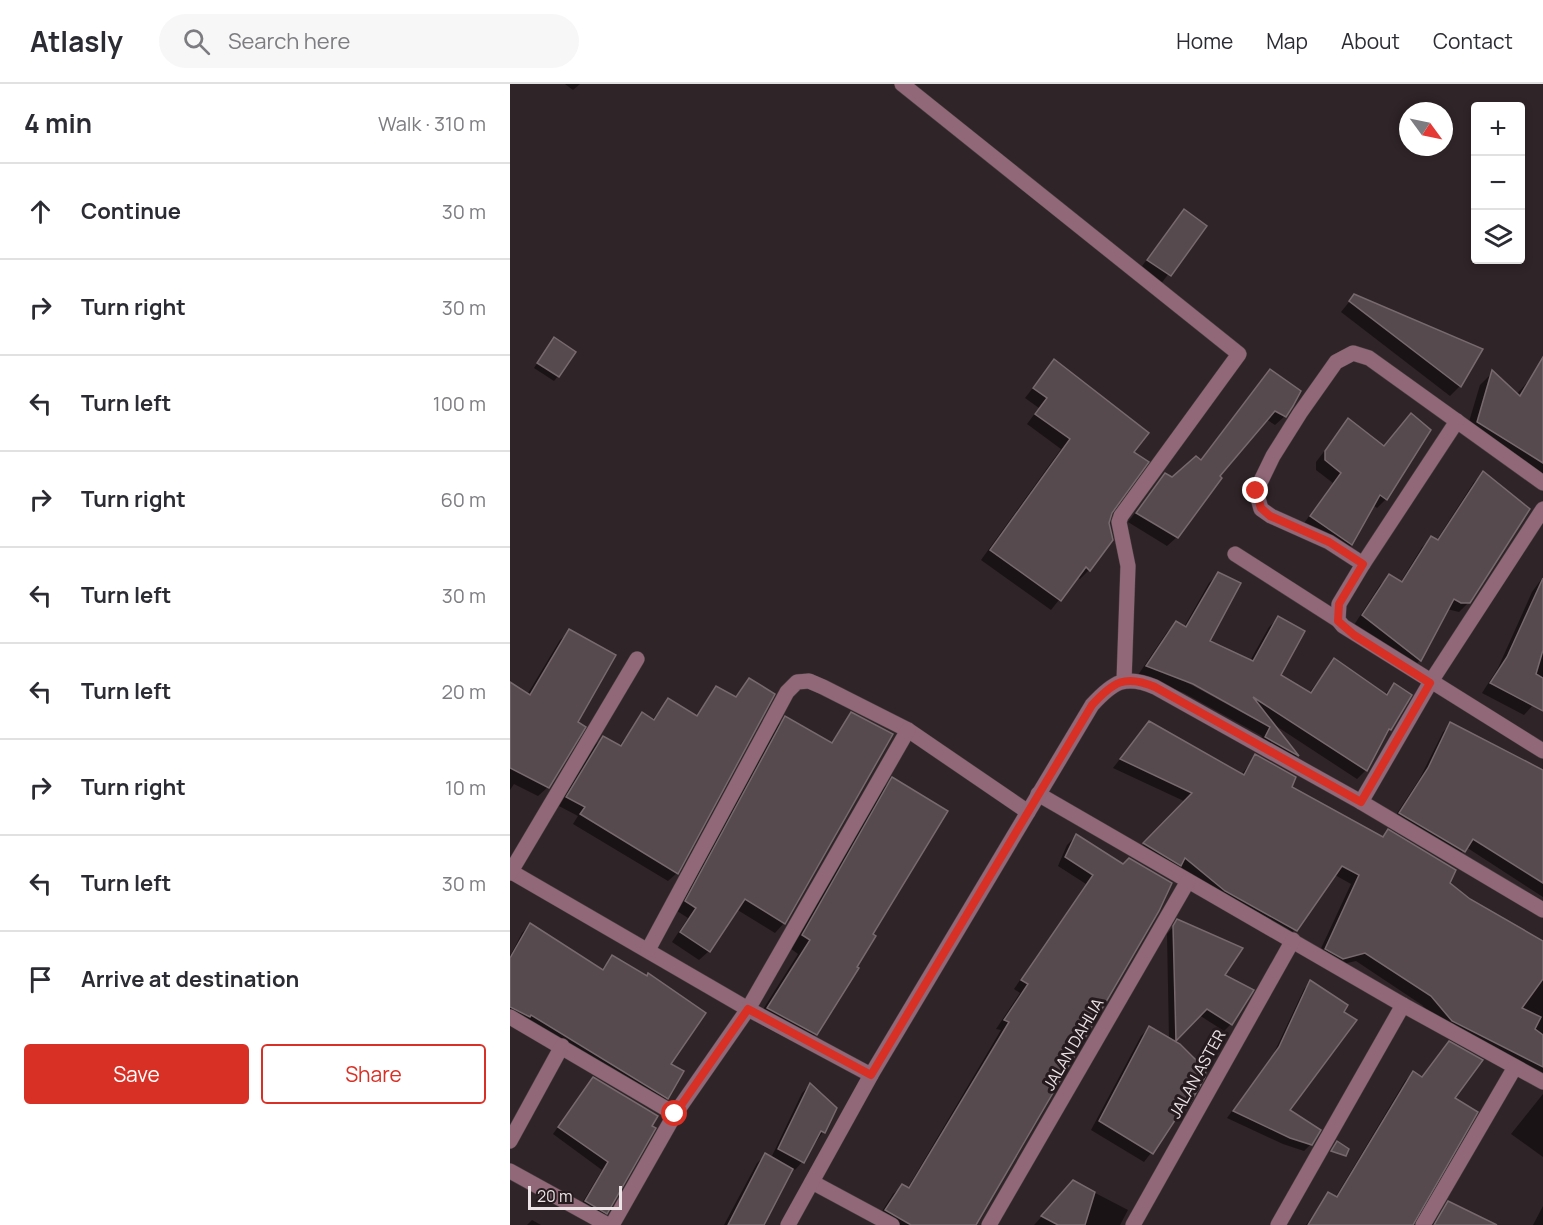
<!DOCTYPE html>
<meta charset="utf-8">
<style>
body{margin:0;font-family:Manrope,sans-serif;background:#f7f7f7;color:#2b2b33}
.controls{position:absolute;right:18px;top:18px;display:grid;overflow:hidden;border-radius:6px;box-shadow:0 3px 9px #0003}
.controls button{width:54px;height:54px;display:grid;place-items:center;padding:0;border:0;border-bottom:2px solid #e1e1e2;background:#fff;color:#2b2b33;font:30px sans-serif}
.compass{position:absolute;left:889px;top:18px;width:54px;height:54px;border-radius:50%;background:#fff;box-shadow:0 3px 9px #0003;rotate:123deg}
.scale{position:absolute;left:18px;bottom:15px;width:94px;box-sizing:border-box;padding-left:6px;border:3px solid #ece4e7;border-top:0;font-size:16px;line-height:21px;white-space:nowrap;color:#ece4e7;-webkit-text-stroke:4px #251a1e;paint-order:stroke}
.stop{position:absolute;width:18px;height:18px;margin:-14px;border:4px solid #d93025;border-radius:50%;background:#fff}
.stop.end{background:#d93025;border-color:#fff;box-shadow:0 2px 6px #0008}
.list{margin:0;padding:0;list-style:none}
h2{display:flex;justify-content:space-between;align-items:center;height:78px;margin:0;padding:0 24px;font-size:26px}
h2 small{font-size:20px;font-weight:400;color:#7c7c81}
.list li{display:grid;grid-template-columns:39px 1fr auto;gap:18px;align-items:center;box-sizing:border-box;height:96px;padding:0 24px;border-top:2px solid #e1e1e2}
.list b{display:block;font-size:22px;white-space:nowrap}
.list em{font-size:20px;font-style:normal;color:#7c7c81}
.actions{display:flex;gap:12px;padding:18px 24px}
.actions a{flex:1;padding:14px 0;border:2px solid #d93025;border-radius:6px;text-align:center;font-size:21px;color:#d93025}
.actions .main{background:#d93025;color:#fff}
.icon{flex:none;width:33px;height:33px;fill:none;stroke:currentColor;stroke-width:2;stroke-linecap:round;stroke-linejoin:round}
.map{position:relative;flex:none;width:1033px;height:1141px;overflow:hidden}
header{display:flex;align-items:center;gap:36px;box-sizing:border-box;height:84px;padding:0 30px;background:#fff;border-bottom:2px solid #e1e1e2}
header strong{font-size:28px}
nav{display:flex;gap:33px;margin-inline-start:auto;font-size:21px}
.search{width:420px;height:54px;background:#f7f7f7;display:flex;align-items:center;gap:15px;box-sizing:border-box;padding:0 21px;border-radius:33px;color:#7c7c81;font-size:22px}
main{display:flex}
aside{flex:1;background:#fff}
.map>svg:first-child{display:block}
.shadow{fill:#0007;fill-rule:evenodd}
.building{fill:#564a4e;stroke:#77696e;stroke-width:1.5}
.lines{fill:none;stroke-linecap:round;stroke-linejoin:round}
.minor-casing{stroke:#493f43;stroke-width:16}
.minor{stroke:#916878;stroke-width:15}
.route{stroke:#d93025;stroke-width:8}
.labels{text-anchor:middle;stroke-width:6;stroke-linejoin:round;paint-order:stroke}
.street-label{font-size:16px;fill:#ece4e7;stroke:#251a1e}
</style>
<header>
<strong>Atlasly</strong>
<div class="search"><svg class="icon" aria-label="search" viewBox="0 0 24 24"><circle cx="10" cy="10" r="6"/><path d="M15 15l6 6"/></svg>Search here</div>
<nav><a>Home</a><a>Map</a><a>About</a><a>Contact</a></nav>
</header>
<main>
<aside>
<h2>4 min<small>Walk · 310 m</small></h2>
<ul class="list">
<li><svg class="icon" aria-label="ahead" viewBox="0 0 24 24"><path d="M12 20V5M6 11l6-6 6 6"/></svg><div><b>Continue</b></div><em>30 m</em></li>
<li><svg class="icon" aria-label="right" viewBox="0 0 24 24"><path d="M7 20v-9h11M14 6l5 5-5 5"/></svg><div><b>Turn right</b></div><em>30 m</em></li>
<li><svg class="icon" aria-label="left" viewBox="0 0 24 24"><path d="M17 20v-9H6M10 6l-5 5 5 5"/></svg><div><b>Turn left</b></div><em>100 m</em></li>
<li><svg class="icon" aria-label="right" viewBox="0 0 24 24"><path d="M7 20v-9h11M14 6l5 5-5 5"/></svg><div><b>Turn right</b></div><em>60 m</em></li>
<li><svg class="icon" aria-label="left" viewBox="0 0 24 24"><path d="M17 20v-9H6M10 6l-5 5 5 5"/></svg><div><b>Turn left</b></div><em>30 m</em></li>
<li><svg class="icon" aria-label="left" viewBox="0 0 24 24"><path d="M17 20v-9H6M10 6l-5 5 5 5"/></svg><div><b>Turn left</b></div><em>20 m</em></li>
<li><svg class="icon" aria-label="right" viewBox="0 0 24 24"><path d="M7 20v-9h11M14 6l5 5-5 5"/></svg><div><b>Turn right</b></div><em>10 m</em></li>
<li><svg class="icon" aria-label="left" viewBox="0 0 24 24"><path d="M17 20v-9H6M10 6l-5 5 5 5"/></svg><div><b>Turn left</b></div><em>30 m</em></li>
<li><svg class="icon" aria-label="arrive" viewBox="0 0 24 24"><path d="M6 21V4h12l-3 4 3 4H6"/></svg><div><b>Arrive at destination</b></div></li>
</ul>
<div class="actions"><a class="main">Save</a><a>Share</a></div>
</aside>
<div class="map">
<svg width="1033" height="1141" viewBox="0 0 1033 1141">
<rect width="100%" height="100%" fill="#2f2428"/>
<g class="shadow">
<path d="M55,0H70L63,6Z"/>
<path d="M674,127L695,142L650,201L629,186Z"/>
<path d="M844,212L950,302L940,312L831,228Z"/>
<path d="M44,255L48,292L44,297L24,284Z"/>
<path d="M544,277L622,368L579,486L570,495L567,493L541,526L471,476L551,365L517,340L529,324L515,314Z"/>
<path d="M983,288L1006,311L1023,292L1033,302V400L955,351L970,301Z"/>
<path d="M751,297L789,308L775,332L765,341L756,335L707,392L667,453L657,462L618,438L655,391L662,395L690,377Z"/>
<path d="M838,336L873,363L919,346L876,415L867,424L863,421L841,461L832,470L792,442L823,399L806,386V378Z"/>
<path d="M973,389L959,518L949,528L937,525L910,576L901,585L844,541L870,501L879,492L890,499L912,463L921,454L926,457L964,398Z"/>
<path d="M708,490L698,558L740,577L759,543L768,534L769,591L799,609L824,576L874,611L884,601L880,645L856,686L847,695L763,640L787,672L778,680L747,662L752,652L674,609L628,591L657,548L666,539L674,543L699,499ZM677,596L742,631V634L676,598Z"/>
<path d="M1033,493V603L1023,621L1014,631L972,609L988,584L1022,508Z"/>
<path d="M60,547L66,639L38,703L28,712L4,700L0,706V600L17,611L50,556Z"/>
<path d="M239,596L167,789L158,797L63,740L68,732L49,722L84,662L93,654L109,662L133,630L142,636L158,616L185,633L206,604L224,614Z"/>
<path d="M341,630L274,839L265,849L226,825L199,867L189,876L162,858L178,834L167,827L266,643L276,633L320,660Z"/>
<path d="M941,640L1033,687V813L956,763L946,775L882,737L910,694L933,648Z"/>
<path d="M631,648L731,691L746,672L780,704L872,754L878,747L960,816L1033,859V998L934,945L912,921L846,877L823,882L807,873L841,800L825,791L777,855L626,768L676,718L603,684Z"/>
<path d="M383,695L361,850L306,950L293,963L245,938L288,870L280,864L369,708Z"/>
<path d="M566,752L613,782L464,1141H377L367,1135L383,1110L392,1102L397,1105L491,946L486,945L510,909L504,905L576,800L548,782L557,761Z"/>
<path d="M668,837L713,891L721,940L714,947L689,931L663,957L693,993L677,1022L634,1078L581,1046L631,952L639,944L659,955L657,850Z"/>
<path d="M20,840L91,886L102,873L159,981L157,1014L149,1022L0,935V872L12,849Z"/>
<path d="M800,898L778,1027L801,1060L794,1067L773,1060L717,1034L763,971L794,905Z"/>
<path d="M939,959L942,1014L903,1141H796L819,1110L825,1114L895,997L903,989L911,994Z"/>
<path d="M300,1001L325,1024L313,1048L292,1078L285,1086L282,1084L252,1141H214L247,1079L256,1071L261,1074L292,1009Z"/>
<path d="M77,1002L146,1032L96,1129L89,1136L69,1124L92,1086L43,1050Z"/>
<path d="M1033,1010V1073L1001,1050Z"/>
<path d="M564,1098L618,1126L610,1141H524Z"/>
<path d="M939,1119L983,1141H922Z"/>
<path d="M1033,1122V1141H1023Z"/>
<path d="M22,1136L31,1141H17Z"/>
</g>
<g class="building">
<path d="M674,125L697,142L661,192L637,176Z"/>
<path d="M844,210L973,265L951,303L839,217Z"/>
<path d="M44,253L66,268L49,293L27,279Z"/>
<path d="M1033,273V379L967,338L982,286L1010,312Z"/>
<path d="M544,275L639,349L624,368L639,378L602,429L599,439L603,456L580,487L576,483L551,517L480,466L560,355L525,330L537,314L523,304Z"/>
<path d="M760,285L791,307L783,322L776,333L765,327L710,392L712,394L668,454L626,429L655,389L662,393L686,372L691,376Z"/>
<path d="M901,329L921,346L877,416L870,411L842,461L800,432L831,389L815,376V367L838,334L874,362Z"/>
<path d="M973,387L1020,425L960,519H951L944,515L911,577L852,531L879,490L892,498L921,452L928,456Z"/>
<path d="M708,488L731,499L700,557L743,577L768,532L795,547L771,591L801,609L824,574L877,611L884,599L902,611L881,646L879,645L857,687L743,613L789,672L755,653L760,643L683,600L636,582L666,537L676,543Z"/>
<path d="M1033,494V566L1026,590L1033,594V627L980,599L997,573Z"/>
<path d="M59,545L106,571L68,638L76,643L39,704L0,684V598L20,611Z"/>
<path d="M239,594L265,610L168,790L70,730L75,723L56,713L93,652L111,662L132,628L144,636L158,614L187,632L206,602L226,613Z"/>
<path d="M341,628L383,650L275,840L235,815L200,868L170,848L186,824L175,817L275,632L322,659Z"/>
<path d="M639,637L734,691L745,670L786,693L782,703L873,753L878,745L946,786L940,799L960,815L1033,857V895L1012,924L1031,933L1025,945L1033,951V983L942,937L921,912L855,869L833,875L815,865L849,791L832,782L787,847L715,807L675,774L671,782L633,759L682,709L610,675Z"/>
<path d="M940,638L1033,686V799L963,755L955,768L889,729L918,684Z"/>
<path d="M382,693L438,727L363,850L366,852L347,883L349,884L307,951L257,924L300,856L292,851Z"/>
<path d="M566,750L613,780L619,774L662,799L649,827L466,1141H401L375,1126L392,1100L399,1104L499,938L494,936L518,900L511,896L583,791L555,773Z"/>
<path d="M667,835L733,864L715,891L744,906L722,941L697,925L666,957L663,842Z"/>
<path d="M20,839L93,886L102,871L137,892L138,889L196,929L161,980L174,987L158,1015L21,931L20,933L0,923V874Z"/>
<path d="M800,896L838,921L834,928L847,936L780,1026L811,1046L802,1061L780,1054L723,1027L769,963Z"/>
<path d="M639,942L670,960L696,986L695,993L678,1023L675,1021L643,1070L589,1037Z"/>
<path d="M939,957L973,976L945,1014L968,1028L903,1141H798L818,1108L827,1113L903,987L912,993Z"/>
<path d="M83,993L148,1032L142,1042L146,1044L97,1130L75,1117L98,1078L48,1043Z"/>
<path d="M300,999L327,1024L315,1049L311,1047L294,1079L268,1065Z"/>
<path d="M827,1057L839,1065L836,1072L821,1067Z"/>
<path d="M255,1069L283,1085L254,1141H218Z"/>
<path d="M563,1096L585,1108L575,1141H548L531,1132Z"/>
<path d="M938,1117L987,1141H924Z"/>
</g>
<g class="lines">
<defs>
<g id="minor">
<path d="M392,0L729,270L611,432L609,438L618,482L614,597"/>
<path d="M1033,399L859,274L843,269L826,278L790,329L763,372L746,407L751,425L761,432L819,458L853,480L829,520L828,536L833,542L1033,667"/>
<path d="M725,470L828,536"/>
<path d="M853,480L947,337"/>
<path d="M528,710L893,921L1033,998"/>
<path d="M851,718L920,599L1033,425"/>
<path d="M0,787L238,925L361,991"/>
<path d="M0,789L127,575"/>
<path d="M138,866L277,608L287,598L299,597L313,603L398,646L518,728"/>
<path d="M0,933L165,1030"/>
<path d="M0,1057L52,962"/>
<path d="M0,1087L98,1141"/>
<path d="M302,1098L382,1141"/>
<path d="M102,1141L165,1030L238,925L398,646"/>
<path d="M278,1141L361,991L582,621C603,598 615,590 645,603L851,718L1033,826"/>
<path d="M479,1141L678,797"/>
<path d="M623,1141L783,856"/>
<path d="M768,1141L893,921"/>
<path d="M913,1141L1005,983"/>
</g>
</defs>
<use href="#minor" class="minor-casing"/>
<use href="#minor" class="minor"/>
</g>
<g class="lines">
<path class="route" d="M165,1030L238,925L361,991L582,621C603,598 615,590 645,603L851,718L920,599L844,551L828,537L829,520L853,480L819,458L760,432L751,424L746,407"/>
</g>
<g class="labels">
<g class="street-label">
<text transform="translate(563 960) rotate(-60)" y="6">JALAN DAHLIA</text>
<text transform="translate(687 990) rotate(-61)" y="6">JALAN ASTER</text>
</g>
</g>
</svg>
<div class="controls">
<button>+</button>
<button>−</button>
<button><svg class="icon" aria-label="layers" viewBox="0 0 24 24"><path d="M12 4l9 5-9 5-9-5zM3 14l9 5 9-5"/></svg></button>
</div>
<svg class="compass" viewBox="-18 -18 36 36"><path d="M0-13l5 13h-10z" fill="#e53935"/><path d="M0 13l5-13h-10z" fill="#7c7c81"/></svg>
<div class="scale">20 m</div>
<div class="stop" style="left:165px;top:1030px"></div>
<div class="stop end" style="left:746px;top:407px"></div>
</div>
</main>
